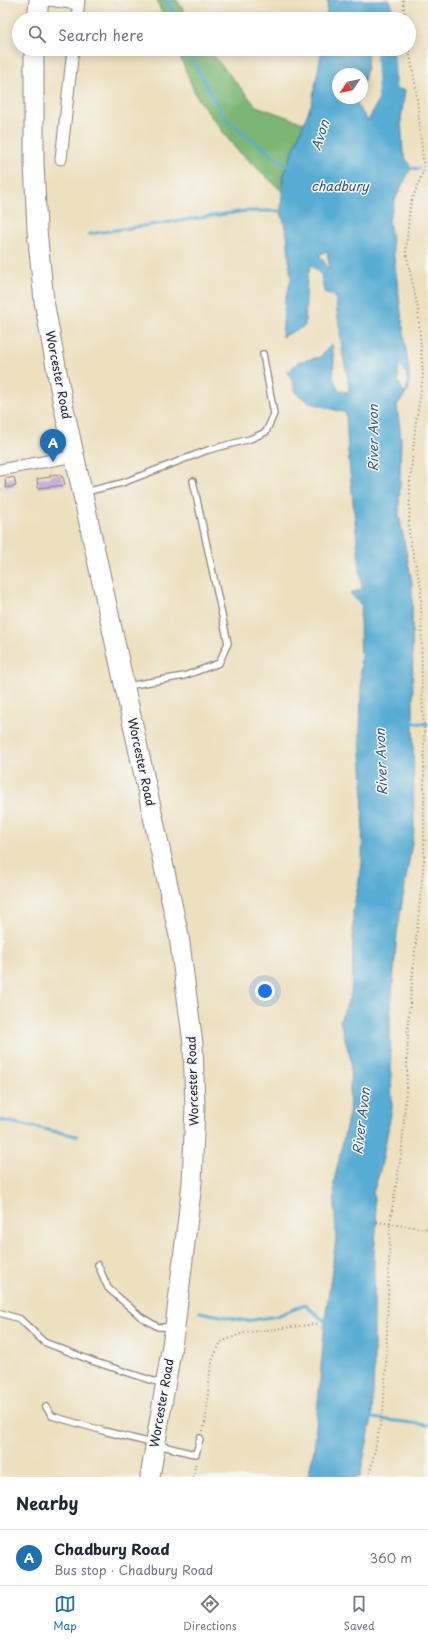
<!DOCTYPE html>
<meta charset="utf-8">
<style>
body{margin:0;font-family:"Playpen Sans",sans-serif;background:#f2f2f3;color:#1f2937}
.compass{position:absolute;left:332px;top:68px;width:36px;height:36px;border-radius:50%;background:#fff;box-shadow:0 2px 10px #0003;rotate:236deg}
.you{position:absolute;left:265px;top:991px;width:14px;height:14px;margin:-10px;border:3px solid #fff;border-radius:50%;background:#1a73e8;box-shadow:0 0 0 6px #1a73e833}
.badge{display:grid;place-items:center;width:26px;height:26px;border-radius:50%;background:#1f6fb2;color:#fff;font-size:13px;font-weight:700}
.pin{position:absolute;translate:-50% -33px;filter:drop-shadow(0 1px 2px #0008)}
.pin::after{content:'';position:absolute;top:21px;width:14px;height:12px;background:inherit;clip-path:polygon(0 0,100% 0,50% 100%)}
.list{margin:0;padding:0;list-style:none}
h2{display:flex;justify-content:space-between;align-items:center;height:52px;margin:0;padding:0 16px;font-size:17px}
h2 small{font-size:13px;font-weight:400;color:#747a83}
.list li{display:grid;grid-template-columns:26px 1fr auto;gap:12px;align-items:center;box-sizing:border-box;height:56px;padding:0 16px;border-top:1px solid #e0e1e3}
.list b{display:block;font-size:15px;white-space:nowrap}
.list p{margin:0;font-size:13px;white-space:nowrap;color:#747a83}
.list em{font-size:13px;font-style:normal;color:#747a83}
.icon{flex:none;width:22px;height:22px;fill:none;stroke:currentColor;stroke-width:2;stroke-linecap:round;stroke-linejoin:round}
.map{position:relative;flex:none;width:428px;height:1477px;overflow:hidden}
.search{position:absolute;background:#fff;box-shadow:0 2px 10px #0003;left:12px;right:12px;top:12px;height:44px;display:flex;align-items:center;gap:10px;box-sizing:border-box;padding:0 14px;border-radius:22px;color:#747a83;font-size:15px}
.sheet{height:108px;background:#fff}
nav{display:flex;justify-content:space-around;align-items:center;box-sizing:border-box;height:56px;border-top:1px solid #e0e1e3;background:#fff;font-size:11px;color:#747a83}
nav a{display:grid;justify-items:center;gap:2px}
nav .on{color:#1f6fb2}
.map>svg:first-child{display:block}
.forest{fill:#7cb674;stroke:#4f6c58}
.water{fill:#56acd3;stroke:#3c6787;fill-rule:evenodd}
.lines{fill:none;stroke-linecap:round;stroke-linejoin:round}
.stream{stroke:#56acd3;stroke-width:3}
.river{stroke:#56acd3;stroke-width:19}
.building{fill:#c1a8d6}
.lane-casing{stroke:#88817d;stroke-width:8}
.street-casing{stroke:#88817d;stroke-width:13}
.highway-casing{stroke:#88817d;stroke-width:21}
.path{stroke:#88817d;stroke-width:2;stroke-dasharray:1 3;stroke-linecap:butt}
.lane{stroke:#fff;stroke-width:5.5}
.street{stroke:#fff;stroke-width:11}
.highway{stroke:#fff;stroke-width:19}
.labels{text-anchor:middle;stroke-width:3;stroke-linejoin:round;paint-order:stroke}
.street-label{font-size:12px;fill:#22223b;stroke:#f6f6f2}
.water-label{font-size:13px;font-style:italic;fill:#375978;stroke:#f6f6f2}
</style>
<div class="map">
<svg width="428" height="1477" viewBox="0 0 428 1477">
<rect width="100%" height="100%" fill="#f6f6f2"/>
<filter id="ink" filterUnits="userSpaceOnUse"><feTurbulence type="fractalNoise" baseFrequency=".025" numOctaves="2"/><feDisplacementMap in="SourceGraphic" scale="8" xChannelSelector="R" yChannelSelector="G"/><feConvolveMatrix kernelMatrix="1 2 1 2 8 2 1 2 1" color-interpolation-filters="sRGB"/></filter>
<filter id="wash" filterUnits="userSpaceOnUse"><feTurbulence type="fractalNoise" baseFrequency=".012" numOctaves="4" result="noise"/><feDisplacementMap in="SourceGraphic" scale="16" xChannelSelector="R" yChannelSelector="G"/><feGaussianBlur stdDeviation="0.9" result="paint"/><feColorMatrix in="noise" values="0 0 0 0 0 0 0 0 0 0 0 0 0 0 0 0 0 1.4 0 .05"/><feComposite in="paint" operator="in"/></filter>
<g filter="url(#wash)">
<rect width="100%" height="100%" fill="#ede0bf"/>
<g class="forest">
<path d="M157,0H177L189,19H164Z"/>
<path d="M177,49H208L256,106L304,123L283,176V192L235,148L196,96Z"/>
</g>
<g class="water">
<path d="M328,0H390L394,19H326Z"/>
<path d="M322,49H368L367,69L362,87V74H338V98H359L357,105L368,121L383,91L381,80H390L391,89L405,90L401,119L403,153L411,168L397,195L389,219L409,373V390L397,405L401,439L399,515L412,582L414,831L397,933L390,1020L392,1109L381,1167L373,1193L377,1222L374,1254V1366L372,1418L360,1477H308L314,1450L325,1320L336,1240L334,1182L349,1113L351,1060L340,1021L351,994L353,972V911L362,865L363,782L360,736L361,687L360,614L362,606L350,593L362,589L348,453L346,413L311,403L297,394L288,372L298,362L320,357L332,344L334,359L333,377L339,391L349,392L348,378L343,356L335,296L324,292L321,275L311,265L307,278L305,326L282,337L285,301L291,280L287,235L281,211L283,177L312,102ZM327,251L330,270L319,255ZM399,363C407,373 411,382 404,394L398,380Z"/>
</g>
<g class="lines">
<g class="stream">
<path d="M167,0L176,19"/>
<path d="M188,49L194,63L226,120L287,166"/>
<path d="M411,168L419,169"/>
<path d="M89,234L246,211H281"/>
<path d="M410,722L428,724"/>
<path d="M0,1120L77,1136"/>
<path d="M200,1312L246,1321L277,1316L305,1305L327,1323"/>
<path d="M372,1418L428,1425"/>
</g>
<path class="river" d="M385,49L388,106"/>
</g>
<g id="blocks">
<g class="building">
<path d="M60,441L62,450L51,453L48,444Z"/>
<path d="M61,474V477H63L65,485L38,488L37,479L51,477L50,475Z"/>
<path d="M14,477L16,486L6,488L5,479Z"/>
</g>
</g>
</g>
<g filter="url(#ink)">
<use href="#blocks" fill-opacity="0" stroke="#88817d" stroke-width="1"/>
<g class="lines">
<defs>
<g id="lane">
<path d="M85,492L122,483L208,450L250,439L266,432L274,414L263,354"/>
<path d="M127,686L184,676L219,663L228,643L193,481"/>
<path d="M98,1265L108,1288L141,1317L158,1327H172"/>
<path d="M0,1313L20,1319L44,1342L95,1362L163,1384"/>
<path d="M46,1407L52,1416L104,1431L190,1453L196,1454L200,1438"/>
</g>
<g id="street">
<path d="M49,0L78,4"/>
<path d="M77,19L79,0"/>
<path d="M61,159L73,49"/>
<path d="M0,470L74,456"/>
</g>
<g id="highway">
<path d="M37,19L39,0"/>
<path d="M34,49V162L37,230L44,301L62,399L179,936L193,1044L195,1107L192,1183L175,1327L150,1477"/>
</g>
</defs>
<use href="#lane" class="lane-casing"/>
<use href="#street" class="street-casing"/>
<use href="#highway" class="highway-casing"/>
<g class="path">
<path d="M403,0L405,19"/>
<path d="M0,489L4,490"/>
<path d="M377,1222L428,1229"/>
<path d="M203,1431C210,1407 206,1382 213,1359C215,1353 219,1347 221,1342L243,1333L316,1324"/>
<path d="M193,1477L196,1461"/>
<path d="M369,1477L383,1412L386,1367L390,1223L402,1149L407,1075L408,1023L424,860V729L422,693L421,588L409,536L410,483L415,429L423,376L418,309L406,253L410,205L424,169L416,89L409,49"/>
</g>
<use href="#lane" class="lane"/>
<use href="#street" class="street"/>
<use href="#highway" class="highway"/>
</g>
</g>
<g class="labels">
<g class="street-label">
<text transform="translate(58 375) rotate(79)" y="4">Worcester Road</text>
<text transform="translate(141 762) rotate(78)" y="4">Worcester Road</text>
<text transform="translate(193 1081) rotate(-92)" y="4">Worcester Road</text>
<text transform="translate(162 1403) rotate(-80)" y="4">Worcester Road</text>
</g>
<g class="water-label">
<text transform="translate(320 135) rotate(-72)" y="5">Avon</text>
<text x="340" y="191">chadbury</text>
<text transform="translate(373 438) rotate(-90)" y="5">River Avon</text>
<text transform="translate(381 762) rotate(-92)" y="5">River Avon</text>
<text transform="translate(361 1121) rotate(-83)" y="5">River Avon</text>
</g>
</g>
</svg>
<svg class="compass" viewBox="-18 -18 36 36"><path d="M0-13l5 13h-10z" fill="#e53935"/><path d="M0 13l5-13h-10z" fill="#747a83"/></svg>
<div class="you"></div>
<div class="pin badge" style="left:53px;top:462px">A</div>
<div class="search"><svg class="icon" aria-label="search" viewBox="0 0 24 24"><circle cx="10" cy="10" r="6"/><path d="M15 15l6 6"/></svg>Search here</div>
</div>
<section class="sheet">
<h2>Nearby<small></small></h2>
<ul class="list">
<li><span class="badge">A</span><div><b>Chadbury Road</b><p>Bus stop · Chadbury Road</p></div><em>360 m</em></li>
</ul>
</section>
<nav>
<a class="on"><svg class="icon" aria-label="map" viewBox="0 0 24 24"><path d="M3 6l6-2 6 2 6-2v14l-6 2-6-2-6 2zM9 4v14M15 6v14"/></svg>Map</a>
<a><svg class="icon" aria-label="directions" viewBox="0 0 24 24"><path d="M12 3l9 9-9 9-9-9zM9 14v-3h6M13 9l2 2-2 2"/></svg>Directions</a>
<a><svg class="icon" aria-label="saved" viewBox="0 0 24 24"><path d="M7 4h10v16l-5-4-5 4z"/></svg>Saved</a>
</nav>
